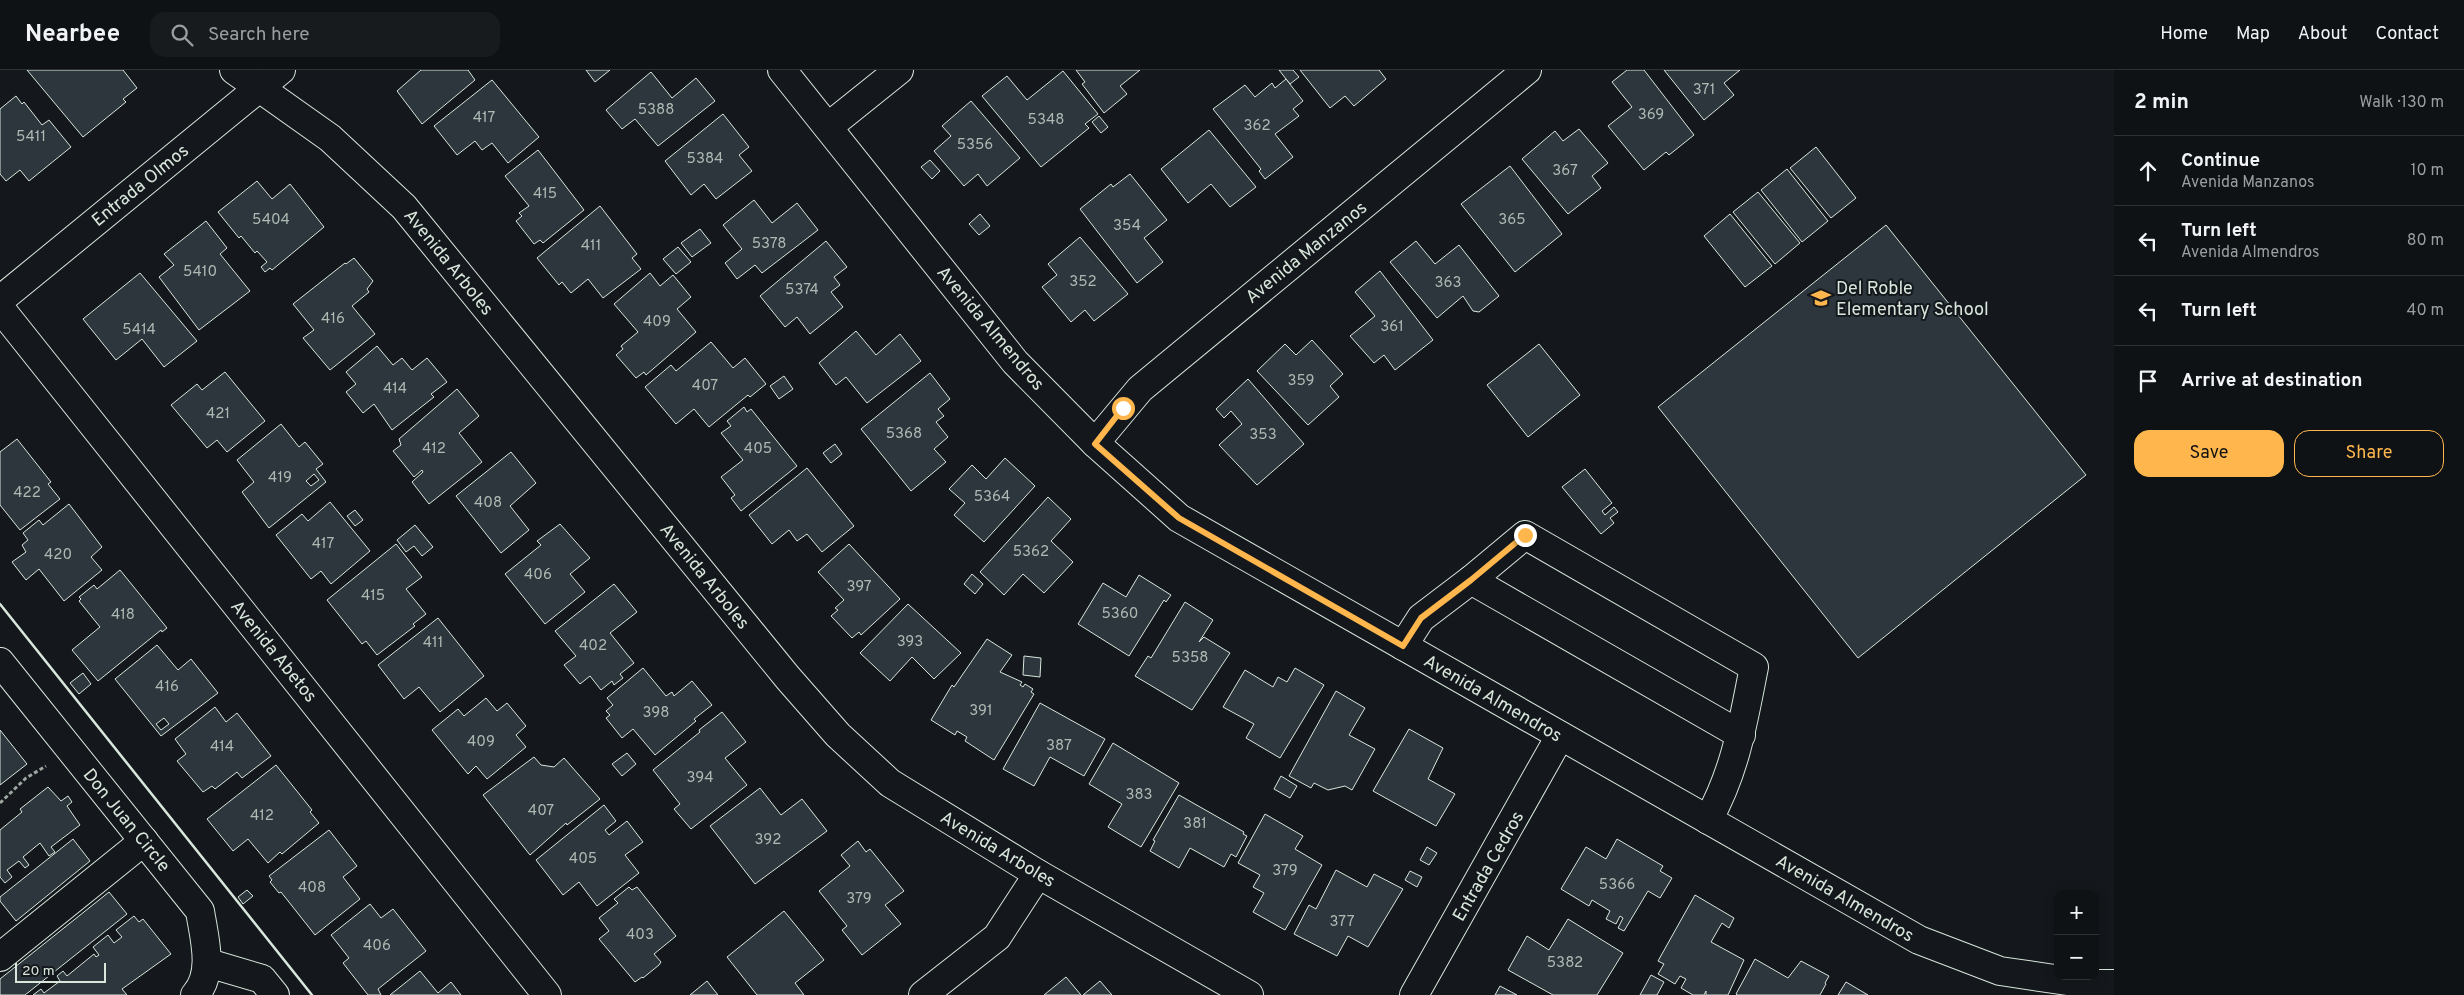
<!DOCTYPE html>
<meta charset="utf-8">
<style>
body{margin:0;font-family:Overpass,sans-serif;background:#181b1e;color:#f1f3f6}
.controls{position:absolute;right:15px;bottom:15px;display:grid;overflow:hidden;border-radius:10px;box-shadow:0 2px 12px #0003}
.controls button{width:45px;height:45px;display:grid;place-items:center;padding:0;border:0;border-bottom:1px solid #2f3234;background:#0f1215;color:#f1f3f6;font:25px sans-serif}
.scale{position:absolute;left:15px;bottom:12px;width:91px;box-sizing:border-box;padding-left:5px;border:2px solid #d8e6dc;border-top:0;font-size:14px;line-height:18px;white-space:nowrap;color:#d8e6dc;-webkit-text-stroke:4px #14181c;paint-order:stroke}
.stop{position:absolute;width:15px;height:15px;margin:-11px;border:4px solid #ffb74d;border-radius:50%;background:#fff}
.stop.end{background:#ffb74d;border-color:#fff;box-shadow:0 1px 5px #0008}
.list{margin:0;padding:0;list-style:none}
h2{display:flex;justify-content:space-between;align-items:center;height:65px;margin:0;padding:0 20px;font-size:21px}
h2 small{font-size:16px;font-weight:400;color:#9b9ea0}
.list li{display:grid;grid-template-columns:32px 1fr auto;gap:15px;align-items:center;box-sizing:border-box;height:70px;padding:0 20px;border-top:1px solid #2f3234}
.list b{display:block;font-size:19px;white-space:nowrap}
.list p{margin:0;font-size:16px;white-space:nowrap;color:#9b9ea0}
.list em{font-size:16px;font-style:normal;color:#9b9ea0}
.actions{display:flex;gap:10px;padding:15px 20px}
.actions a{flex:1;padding:11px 0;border:1px solid #ffb74d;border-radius:15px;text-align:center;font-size:18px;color:#ffb74d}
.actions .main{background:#ffb74d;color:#111}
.icon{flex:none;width:28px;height:28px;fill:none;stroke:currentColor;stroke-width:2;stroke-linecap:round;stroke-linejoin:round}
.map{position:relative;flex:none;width:2114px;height:925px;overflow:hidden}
header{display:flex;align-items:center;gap:30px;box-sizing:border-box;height:70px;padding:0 25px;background:#0f1215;border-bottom:1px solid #2f3234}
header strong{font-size:24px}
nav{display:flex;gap:28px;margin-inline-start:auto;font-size:18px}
.search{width:350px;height:45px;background:#181b1e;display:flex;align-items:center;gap:12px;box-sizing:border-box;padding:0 18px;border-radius:15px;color:#9b9ea0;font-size:19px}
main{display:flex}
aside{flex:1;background:#0f1215}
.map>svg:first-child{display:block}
.building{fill:#2c363c;stroke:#d8e6dc;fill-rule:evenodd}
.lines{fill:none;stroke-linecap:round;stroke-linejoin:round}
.minor-casing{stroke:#d8e6dc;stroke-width:30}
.path{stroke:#9da8a2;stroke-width:3;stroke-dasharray:4 2.5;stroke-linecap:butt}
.minor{stroke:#14181c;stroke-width:28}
.wall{stroke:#d8e6dc;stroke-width:2.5}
.route{stroke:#ffb74d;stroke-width:6}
.labels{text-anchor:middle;stroke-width:4;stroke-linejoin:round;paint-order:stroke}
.number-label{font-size:15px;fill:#adbab4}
.street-label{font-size:18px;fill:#d8e6dc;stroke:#14181c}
.poi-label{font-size:18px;fill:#d8e6dc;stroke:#14181c;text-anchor:start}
</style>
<header>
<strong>Nearbee</strong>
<div class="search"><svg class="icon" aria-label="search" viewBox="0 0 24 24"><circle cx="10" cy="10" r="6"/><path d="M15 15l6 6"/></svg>Search here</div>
<nav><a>Home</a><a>Map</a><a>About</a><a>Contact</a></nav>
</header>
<main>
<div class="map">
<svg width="2114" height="925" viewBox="0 0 2114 925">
<rect width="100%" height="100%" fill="#14181c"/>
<g class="building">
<path d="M27,0H123L137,18L123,29L126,32L83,67Z"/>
<path d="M421,0H468L475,10L422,54L397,21Z"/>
<path d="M586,0H610L595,12Z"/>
<path d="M1076,0H1140L1120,16L1127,24L1104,43L1082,14L1085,12Z"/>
<path d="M1279,0H1293L1299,7L1290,14Z"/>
<path d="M1300,0H1379L1386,9L1354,36L1345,26L1330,38Z"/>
<path d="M1627,0H1644L1694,65L1669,85L1666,82L1644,100L1608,56L1632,37L1612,12Z"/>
<path d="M1664,0H1740L1724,13L1734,25L1704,50Z"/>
<path d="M1063,1L1098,44L1085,54L1089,58L1041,97L982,26L1007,6L1027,30Z"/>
<path d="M651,2L672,28L696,8L715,31L658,76L635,49L622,59L606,40Z"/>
<path d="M1286,9L1303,31L1293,39L1299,46L1275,64L1293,87L1265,109L1259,101L1261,99L1213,39L1245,15L1255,27L1272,13L1275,18Z"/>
<path d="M492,10L539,67L508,93L492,73L482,80L475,71L457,85L434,56Z"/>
<path d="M16,26L22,34L24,32L42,55L49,50L71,77L29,111L20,100L6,111L0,104V39Z"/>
<path d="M971,31L1020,88L987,116L978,104L964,116L934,81L951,66L942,56Z"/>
<path d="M723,44L749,77L739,85L752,101L716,129L704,114L691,125L665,91Z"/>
<path d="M1099,46L1108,57L1101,63L1092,52Z"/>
<path d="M1579,59L1608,93L1592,106L1601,118L1568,144L1522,89L1555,61L1563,71Z"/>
<path d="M1209,60L1256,117L1230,137L1211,114L1188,133L1161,99Z"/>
<path d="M1816,77L1856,128L1831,148L1790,98Z"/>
<path d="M538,80L584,140L543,173L540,170L534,174L516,151L522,146L519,143L529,136L505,106Z"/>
<path d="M930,90L940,101L932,109L921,97Z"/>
<path d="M1510,96L1562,164L1515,202L1461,134Z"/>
<path d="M1787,99L1828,151L1802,172L1761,120Z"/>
<path d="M1130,104L1167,150L1144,168L1163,192L1137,213L1080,139L1111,114L1113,117Z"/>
<path d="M257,111L272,129L290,114L324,157L272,200L270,198L265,202L261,197L267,192L257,181L255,183L241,166L239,168L218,142Z"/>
<path d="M1758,122L1800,173L1775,194L1733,142Z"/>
<path d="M754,130L772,153L797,133L818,160L762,203L755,195L737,209L725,193L742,179L723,155Z"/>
<path d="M600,136L637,184L632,188L641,199L603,228L588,209L571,223L562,212L559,215L537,188Z"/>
<path d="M980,144L990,156L979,165L969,154Z"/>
<path d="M1730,144L1772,196L1745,217L1704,166Z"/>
<path d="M206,151L227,178L220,184L250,221L199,260L159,207L174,195L164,184Z"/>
<path d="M1886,155L2086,405L1858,588L1658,337Z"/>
<path d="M700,159L711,173L692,187L681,173Z"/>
<path d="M1080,167L1128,224L1094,251L1085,240L1071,252L1042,217L1057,205L1048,194Z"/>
<path d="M826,171L847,197L834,207L840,215L831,222L843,237L810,264L797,247L785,257L760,226Z"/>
<path d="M1416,171L1435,194L1459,175L1499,226L1479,242L1473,241L1463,226L1437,248L1390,192Z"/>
<path d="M678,177L691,192L676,204L663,189Z"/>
<path d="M354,188L373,211L367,219L369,222L352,236L375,264L330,300L303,268L314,260L293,234L345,193L346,194Z"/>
<path d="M1380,201L1433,270L1395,300L1384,285L1374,293L1350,266L1375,246L1355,222Z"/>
<path d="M140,203L197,271L164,297L142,269L116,290L83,249Z"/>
<path d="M650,203L660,216L673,205L691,227L677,239L696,262L646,305L644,302L636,308L616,285L623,279L621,276L638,262L614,234Z"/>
<path d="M856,261L876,285L900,264L921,291L867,333L846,307L836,315L819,293Z"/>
<path d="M1312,270L1343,304L1330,316L1339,327L1308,355L1257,301L1285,274L1296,285Z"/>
<path d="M711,272L733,298L745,288L766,314L750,327L748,325L709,357L694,339L676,354L645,317L671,295L676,301Z"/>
<path d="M1539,274L1580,325L1528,367L1487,315Z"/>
<path d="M377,276L393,295L402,288L412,300L427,288L447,312L431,324L434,327L392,360L374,334L363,343L346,322L356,314L346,302Z"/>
<path d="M225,302L265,351L227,382L217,370L207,378L171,335L197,314L202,320Z"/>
<path d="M930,303L950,329L938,339L944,346L936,352L948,367L934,379L946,392L911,421L861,359Z"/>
<path d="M784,306L793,319L779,329L770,316Z"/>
<path d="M1248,309L1304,374L1257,415L1219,375L1242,354L1231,341L1224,348L1216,339Z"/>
<path d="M457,319L479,346L459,363L482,392L429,434L412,412L423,402L422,400L414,407L393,381L401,375L399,369Z"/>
<path d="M744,337L747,342L751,339L797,396L741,441L731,428L735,425L721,407L743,390L721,363L731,356L727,351Z"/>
<path d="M281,354L299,377L305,372L323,394L316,399L326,412L269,458L242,422L254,412L237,390ZM314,404L319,410L311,416L306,411Z"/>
<path d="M17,369L51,412L48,414L60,429L20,460L0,435V382Z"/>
<path d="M835,374L842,384L831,393L823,383Z"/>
<path d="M511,382L536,413L510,436L529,460L501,483L456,426Z"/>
<path d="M1005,388L1035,416L984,472L954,445L965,433L949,419L972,395L986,409Z"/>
<path d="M807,398L854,456L822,482L807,464L797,471L789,460L772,474L749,445Z"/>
<path d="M1585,399L1612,433L1602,441L1605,445L1614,437L1618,442L1610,448L1614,453L1601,464L1562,417Z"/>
<path d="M1048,427L1071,449L1051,471L1073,492L1044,523L1023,504L1004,525L980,502Z"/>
<path d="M330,432L370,481L331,514L321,501L311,509L276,465L302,444L308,451Z"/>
<path d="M69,434L102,477L91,487L102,500L64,531L39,499L26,510L12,492L26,482L22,475L28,470L23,463L39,450L43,455Z"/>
<path d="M355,440L363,450L355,456L347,446Z"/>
<path d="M560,454L590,488L570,504L585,522L545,554L505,504L541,475L537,471Z"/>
<path d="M415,455L433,477L422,486L414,476L406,482L397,470Z"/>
<path d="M396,474L422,507L406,519L426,544L413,554L415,556L377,585L366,571L362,574L327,530Z"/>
<path d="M849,474L900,529L861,565L859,562L852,568L831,546L838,540L835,538L844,530L818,502Z"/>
<path d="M120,500L167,558L162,562L161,560L98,611L72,580L100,557L79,531L81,529L79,527L94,515L97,519Z"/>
<path d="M972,504L983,514L975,524L964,514Z"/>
<path d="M1139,505L1171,525L1166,532L1164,530L1129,586L1078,554L1103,513L1126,527Z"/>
<path d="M614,514L637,542L610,563L634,593L620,604L623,608L614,615L612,611L601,620L590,606L580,614L564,595L576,586L555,561Z"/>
<path d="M1185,532L1213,550L1199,572L1204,567L1230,583L1192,640L1135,606L1148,586L1151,588Z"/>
<path d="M908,534L961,583L934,609L912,587L890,611L860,583Z"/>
<path d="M438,548L484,606L440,642L419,617L404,629L378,595Z"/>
<path d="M987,569L1012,585L1000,602L1022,612L1020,615L1023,617L1025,614L1033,619L1031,622L1034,624L994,690L965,671L967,667L957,661L955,665L931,650L952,615L954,617Z"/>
<path d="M157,575L178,600L191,589L218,623L161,666L115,609ZM164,648L169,654L161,660L156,654Z"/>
<path d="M1024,586L1041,588L1040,607L1023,605Z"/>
<path d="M643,598L666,626L672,622L674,626L692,611L712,635L694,649L696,651L655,685L633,659L622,668L606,648L610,645L606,641L613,635L607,628Z"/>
<path d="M1295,598L1324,615L1280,688L1246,668L1254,654L1223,637L1245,600L1273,617L1278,607L1287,612Z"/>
<path d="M83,603L91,614L79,624L70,613Z"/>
<path d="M1336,621L1365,638L1349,665L1375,679L1352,720L1345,716L1328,720L1314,713L1311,718L1289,706Z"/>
<path d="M486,628L497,641L507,633L526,656L516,665L526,677L487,709L476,696L468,704L432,660L458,639L464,646Z"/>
<path d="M1040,633L1105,669L1084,706L1050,687L1034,716L1003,699Z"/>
<path d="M215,637L226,652L237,643L271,686L242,708L237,702L215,719L212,716L203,722L177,691L186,684L175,669Z"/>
<path d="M722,642L746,672L725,688L747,715L691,759L674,739L680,734L653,700L700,662L699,660Z"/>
<path d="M1409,659L1443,678L1428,709L1455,724L1436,756L1373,721Z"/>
<path d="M0,660L27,694L0,715Z"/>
<path d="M1113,673L1179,713L1141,777L1108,757L1122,734L1089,714Z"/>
<path d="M627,683L636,694L622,706L612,694Z"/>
<path d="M534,687L541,695L554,697L564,688L600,729L567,755L566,753L530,785L483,725Z"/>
<path d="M276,695L312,740L310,742L319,753L282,784L280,782L268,793L248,769L233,781L207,749Z"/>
<path d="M1281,706L1297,716L1290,728L1274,719Z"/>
<path d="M48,717L61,731L68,726L72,732L67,736L80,755L51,777L55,782L49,786L40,773L23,787L29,795L25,798L19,791L7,800L12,807L5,813L0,807V760L22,742L20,739Z"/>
<path d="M760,718L781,745L802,729L827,761L755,814L710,756Z"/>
<path d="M1179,725L1244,762L1243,764L1247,766L1236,787L1231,784L1224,797L1190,778L1179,798L1150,781L1155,771L1153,770Z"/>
<path d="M604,735L616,751L605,760L609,765L627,751L643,772L625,785L639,803L597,836L579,812L563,825L536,790Z"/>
<path d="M1265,744L1303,766L1295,779L1322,795L1285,860L1253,842L1264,823L1253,817L1260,805L1238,793Z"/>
<path d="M329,760L357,796L343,807L360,829L315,865L281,822L279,823L270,812L272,810L269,806Z"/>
<path d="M73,769L90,791L16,851L0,831V827Z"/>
<path d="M1617,769L1663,796L1660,801L1672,808L1660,828L1648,821L1624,861L1618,858L1623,848L1620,846L1616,854L1606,849L1610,841L1592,830L1589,836L1561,819L1586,777L1606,789Z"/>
<path d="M858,771L866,782L870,779L904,821L885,835L901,854L862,885L842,860L847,856L819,821L850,796L841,785Z"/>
<path d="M1427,777L1437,783L1429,795L1420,790Z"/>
<path d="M1336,800L1367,817L1374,804L1403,819L1368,877L1348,866L1337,886L1294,864L1309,835L1316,839Z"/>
<path d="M1410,801L1422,807L1417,817L1405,810Z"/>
<path d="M629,817L632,820L637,817L676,866L654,884L661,892L659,895L643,908L642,907L635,912L599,869L609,861L599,848L618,833L614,829Z"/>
<path d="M247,820L253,826L243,834L238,827Z"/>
<path d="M109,822L127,844L25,925H0V909Z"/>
<path d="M1695,825L1734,848L1729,858L1722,853L1711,872L1744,890L1728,925H1706V921L1704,925H1693L1681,918L1686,909L1680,906L1675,914L1658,904L1664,894L1658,891Z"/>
<path d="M370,834L381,848L393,839L426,881L378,919L381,925H368L343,893L349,888L331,865Z"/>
<path d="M784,841L824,890L795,913L804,925H757L727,887Z"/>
<path d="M134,846L139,852L143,849L171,884L122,919L127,925H33L41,919L44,923L60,911L57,906L63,901L67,906L94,884L96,887L99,885L93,877L108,865L114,873L122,867L116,860Z"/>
<path d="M1568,849L1623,883L1597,925H1553L1508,900L1527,866L1549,880Z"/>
<path d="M1755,889L1788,908L1801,891L1829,906L1825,913L1826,914L1820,925H1737L1736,924Z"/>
<path d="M420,901L438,923L451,912L461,925H390Z"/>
<path d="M1651,905L1664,912L1657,925H1640Z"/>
<path d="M1066,907L1081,925H1044Z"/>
<path d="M707,911L718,925H690Z"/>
<path d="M1100,911L1112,925H1083Z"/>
<path d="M1846,912L1868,925H1838Z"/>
<path d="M1500,916L1517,925H1495Z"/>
</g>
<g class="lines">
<defs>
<g id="minor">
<path d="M234,0L330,68L404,137L788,608L838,665L890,713L1038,804L1249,925"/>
<path d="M782,0L1015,292L1095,373L1179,448L1919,870L2000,901L2088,914H2114"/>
<path d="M828,57L899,0"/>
<path d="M0,230L281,0"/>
<path d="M0,238L547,925"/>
<path d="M1095,373L1140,319L1527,0"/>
<path d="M1471,510L1741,665"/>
<path d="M1403,576L1421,548L1471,510L1525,465L1754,597C1743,652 1736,700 1708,750"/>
<path d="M0,592L200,841C204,867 215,903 195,925"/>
<path d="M0,887L144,771"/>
<path d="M208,893L262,909L275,925"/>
<path d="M923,925L997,867L1038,804"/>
<path d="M1414,925L1560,666"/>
</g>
</defs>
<use href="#minor" class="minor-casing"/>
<path class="path" d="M0,733L26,708L46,696"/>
<use href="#minor" class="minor"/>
<path class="wall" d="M0,534L312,925"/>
</g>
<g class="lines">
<path class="route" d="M1123,338L1095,374L1179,448L1403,576L1421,548L1471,510L1525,465"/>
</g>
<defs>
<symbol id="school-bare" viewBox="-9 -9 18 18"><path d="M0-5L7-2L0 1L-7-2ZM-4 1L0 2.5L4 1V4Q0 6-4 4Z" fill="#ffb74d" stroke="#14181c" stroke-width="2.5" paint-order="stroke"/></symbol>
</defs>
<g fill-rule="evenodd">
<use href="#school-bare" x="1807" y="214" width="28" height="28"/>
</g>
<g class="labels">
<g class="number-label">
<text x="1704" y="24">371</text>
<text x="656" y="44">5388</text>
<text x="1651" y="49">369</text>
<text x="484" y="52">417</text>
<text x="1046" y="54">5348</text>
<text x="1257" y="60">362</text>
<text x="31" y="71">5411</text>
<text x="975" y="79">5356</text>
<text x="705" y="93">5384</text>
<text x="1565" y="105">367</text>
<text x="545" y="128">415</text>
<text x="271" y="154">5404</text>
<text x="1512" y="154">365</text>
<text x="1127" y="160">354</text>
<text x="769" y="178">5378</text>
<text x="591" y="180">411</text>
<text x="200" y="206">5410</text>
<text x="1083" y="216">352</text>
<text x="1448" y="217">363</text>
<text x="802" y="224">5374</text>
<text x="333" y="253">416</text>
<text x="657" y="256">409</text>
<text x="1392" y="261">361</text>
<text x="139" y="264">5414</text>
<text x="1301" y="315">359</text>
<text x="705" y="320">407</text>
<text x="395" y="323">414</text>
<text x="218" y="348">421</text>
<text x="904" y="368">5368</text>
<text x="1263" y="369">353</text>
<text x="434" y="383">412</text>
<text x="758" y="383">405</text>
<text x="280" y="412">419</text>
<text x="27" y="427">422</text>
<text x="992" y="431">5364</text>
<text x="488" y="437">408</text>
<text x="323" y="478">417</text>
<text x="1031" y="486">5362</text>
<text x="58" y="489">420</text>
<text x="538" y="509">406</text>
<text x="859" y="521">397</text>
<text x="373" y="530">415</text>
<text x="1120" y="548">5360</text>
<text x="123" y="549">418</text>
<text x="910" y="576">393</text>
<text x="433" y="577">411</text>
<text x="593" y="580">402</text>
<text x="1190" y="592">5358</text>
<text x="167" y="621">416</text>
<text x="981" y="645">391</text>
<text x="656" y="647">398</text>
<text x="481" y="676">409</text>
<text x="1059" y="680">387</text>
<text x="222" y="681">414</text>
<text x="700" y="712">394</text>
<text x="1139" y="729">383</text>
<text x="541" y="745">407</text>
<text x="262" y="750">412</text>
<text x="1195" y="758">381</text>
<text x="768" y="774">392</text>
<text x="583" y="793">405</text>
<text x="1285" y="805">379</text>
<text x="1617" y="819">5366</text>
<text x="312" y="822">408</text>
<text x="859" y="833">379</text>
<text x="1342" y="856">377</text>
<text x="640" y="869">403</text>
<text x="377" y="880">406</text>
<text x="1565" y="897">5382</text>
</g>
<g class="street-label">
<text transform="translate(140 115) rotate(-39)" y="6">Entrada Olmos</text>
<text transform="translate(1306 182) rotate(-39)" y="6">Avenida Manzanos</text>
<text transform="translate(449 192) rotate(51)" y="6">Avenida Arboles</text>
<text transform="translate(991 258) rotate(50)" y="6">Avenida Almendros</text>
<text transform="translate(705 506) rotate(51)" y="6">Avenida Arboles</text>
<text transform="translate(274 581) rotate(51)" y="6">Avenida Abetos</text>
<text transform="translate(1493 628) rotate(30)" y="6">Avenida Almendros</text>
<text transform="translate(127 750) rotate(51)" y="6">Don Juan Circle</text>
<text transform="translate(998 779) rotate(31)" y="6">Avenida Arboles</text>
<text transform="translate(1488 796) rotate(-60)" y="6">Entrada Cedros</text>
<text transform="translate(1845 828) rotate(30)" y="6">Avenida Almendros</text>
</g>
<g class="poi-label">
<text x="1836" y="224">Del Roble<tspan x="1836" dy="21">Elementary School</tspan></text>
</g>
</g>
</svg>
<div class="controls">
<button>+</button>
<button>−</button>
</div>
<div class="scale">20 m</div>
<div class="stop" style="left:1123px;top:338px"></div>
<div class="stop end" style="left:1525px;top:465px"></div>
</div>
<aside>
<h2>2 min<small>Walk · 130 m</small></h2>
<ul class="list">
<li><svg class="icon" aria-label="ahead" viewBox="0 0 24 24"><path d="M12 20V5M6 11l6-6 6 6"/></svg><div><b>Continue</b><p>Avenida Manzanos</p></div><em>10 m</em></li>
<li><svg class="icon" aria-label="left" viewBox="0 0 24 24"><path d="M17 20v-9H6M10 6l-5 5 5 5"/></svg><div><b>Turn left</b><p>Avenida Almendros</p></div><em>80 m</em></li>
<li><svg class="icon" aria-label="left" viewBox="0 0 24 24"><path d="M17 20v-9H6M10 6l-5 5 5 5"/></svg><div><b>Turn left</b></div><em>40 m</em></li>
<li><svg class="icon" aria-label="arrive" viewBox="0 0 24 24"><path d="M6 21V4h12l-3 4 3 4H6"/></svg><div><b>Arrive at destination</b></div></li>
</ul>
<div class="actions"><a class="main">Save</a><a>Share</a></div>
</aside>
</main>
